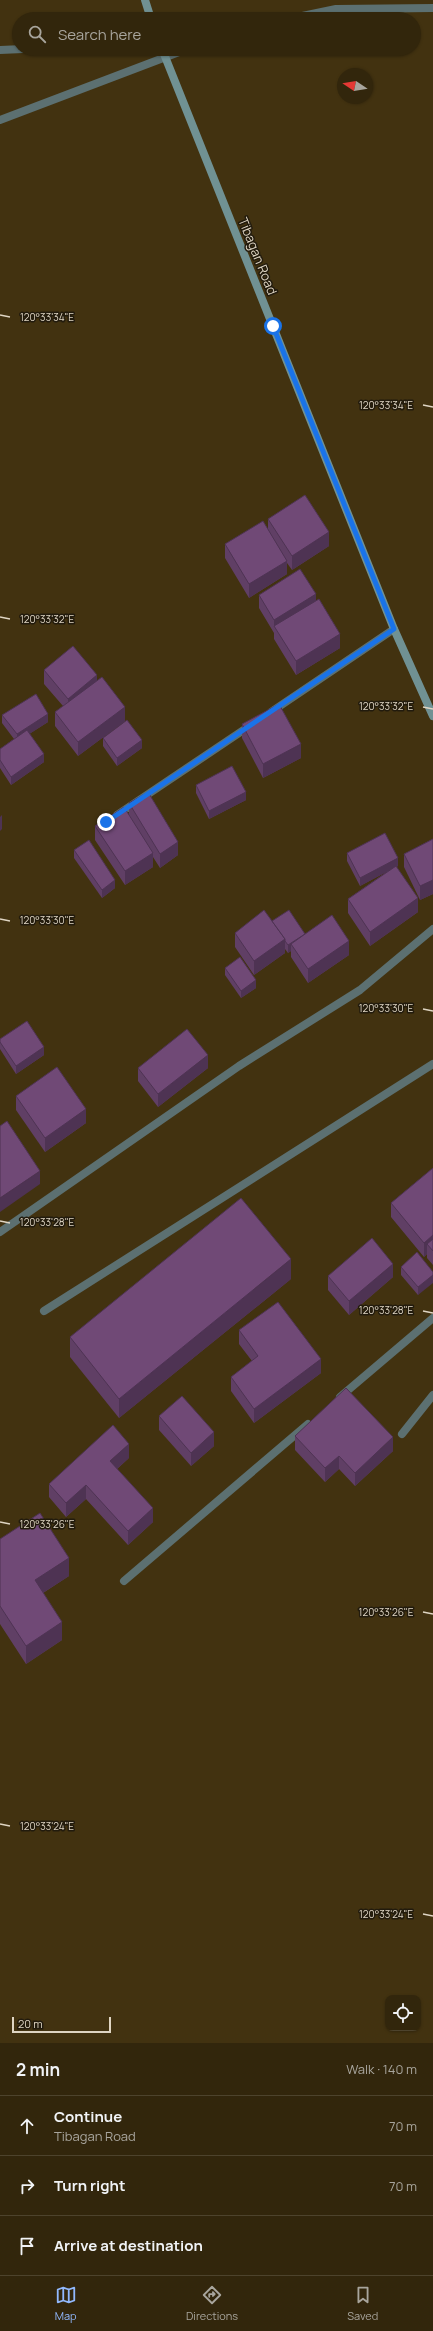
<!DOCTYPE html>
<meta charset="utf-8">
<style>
body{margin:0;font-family:Manrope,sans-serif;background:#3a2e15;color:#f1f3f6}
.controls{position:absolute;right:12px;bottom:12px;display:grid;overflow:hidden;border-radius:8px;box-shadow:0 1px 3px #0004}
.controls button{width:36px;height:36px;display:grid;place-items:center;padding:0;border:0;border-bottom:1px solid #4d432d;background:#32260c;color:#f1f3f6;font:20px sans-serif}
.compass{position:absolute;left:337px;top:68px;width:36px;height:36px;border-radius:50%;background:#32260c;box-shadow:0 1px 3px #0004;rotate:282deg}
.scale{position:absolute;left:12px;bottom:10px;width:99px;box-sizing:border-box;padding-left:4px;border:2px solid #dfd5c3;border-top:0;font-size:11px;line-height:14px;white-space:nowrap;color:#dfd5c3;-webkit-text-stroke:3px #221b0d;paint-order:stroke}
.stop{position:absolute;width:12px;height:12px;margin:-9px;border:3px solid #1a73e8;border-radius:50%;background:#fff}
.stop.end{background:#1a73e8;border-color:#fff;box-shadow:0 1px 4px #0008}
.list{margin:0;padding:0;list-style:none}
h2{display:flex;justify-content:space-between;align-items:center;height:52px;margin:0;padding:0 16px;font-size:17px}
h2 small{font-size:13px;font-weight:400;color:#a8a59d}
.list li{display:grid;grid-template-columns:26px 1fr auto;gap:12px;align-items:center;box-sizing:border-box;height:60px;padding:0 16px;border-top:1px solid #4d432d}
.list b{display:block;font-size:15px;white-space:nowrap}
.list p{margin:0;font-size:13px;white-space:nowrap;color:#a8a59d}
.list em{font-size:13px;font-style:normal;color:#a8a59d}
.icon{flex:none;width:22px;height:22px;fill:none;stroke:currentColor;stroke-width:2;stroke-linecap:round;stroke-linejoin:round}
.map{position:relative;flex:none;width:433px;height:2043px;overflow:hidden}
.search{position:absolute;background:#32260c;box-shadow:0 1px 3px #0004;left:12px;right:12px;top:12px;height:44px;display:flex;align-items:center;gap:10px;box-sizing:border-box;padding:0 14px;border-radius:22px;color:#a8a59d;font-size:15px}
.sheet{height:232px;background:#32260c}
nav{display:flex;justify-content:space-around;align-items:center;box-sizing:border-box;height:56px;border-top:1px solid #4d432d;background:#32260c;font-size:11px;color:#a8a59d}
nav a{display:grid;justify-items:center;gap:2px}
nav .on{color:#91b8fd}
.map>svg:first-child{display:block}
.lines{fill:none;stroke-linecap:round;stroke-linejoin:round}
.service{stroke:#5c7071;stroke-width:8}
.minor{stroke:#5c7071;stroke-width:8}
.secondary{stroke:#709193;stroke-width:8}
.wall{fill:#603f65}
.shaded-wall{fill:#4e3353}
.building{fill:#704976;stroke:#4e3353}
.route{stroke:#1a73e8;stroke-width:5}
.ticks{fill:none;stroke:#dfd5c3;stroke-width:1.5}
.labels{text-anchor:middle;stroke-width:3;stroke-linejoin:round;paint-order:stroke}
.street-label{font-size:13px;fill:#dfd5c3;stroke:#221b0d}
.ticks-label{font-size:10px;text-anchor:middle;fill:#dfd5c3;stroke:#221b0d;stroke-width:3;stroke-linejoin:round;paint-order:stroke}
</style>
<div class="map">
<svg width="433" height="2043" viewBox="0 0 433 2043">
<rect width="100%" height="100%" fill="#423210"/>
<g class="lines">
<g class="service">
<path d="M44,1311L433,1064"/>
<path d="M402,1434L433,1395"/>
</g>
<g class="minor">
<path d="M288,19L336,9L433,8"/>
<path d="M0,50L23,49"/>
<path d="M0,120L187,49"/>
<path d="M271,712L394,629"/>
<path d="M117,815L251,725"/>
<path d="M0,1232L239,1066L360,990L433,929"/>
<path d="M340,1397L433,1318"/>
<path d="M124,1581L308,1424"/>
</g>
<g class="secondary">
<path d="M145,0L151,19"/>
<path d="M162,49L394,629L433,716"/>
</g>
</g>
<g class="wall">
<path d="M268,519L329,546L292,570L287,563V574L249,598L225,558V544L268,528Z"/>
<path d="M259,595L316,600L340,648L296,675L274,639V633L259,608Z"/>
<path d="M44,670L97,681L125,721L78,756L55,726V712L63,706L44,684Z"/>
<path d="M2,715L48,722L29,734L44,762L11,785L0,768V749L14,739L2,723Z"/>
<path d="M242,724L301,758L263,778L242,738Z"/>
<path d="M103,738L142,748L117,766L103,746Z"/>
<path d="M196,785L246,800L209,819L196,793Z"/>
<path d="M129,803L178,855L160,868L153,857V867L125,885L95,840V826L129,815Z"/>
<path d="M433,839V894L420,900L404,867V854Z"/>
<path d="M74,850L115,888L102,898L74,858Z"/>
<path d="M347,853L398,866L396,867L418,912L370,946L348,913V899L388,871L360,886L347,861Z"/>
<path d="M272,921L305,934L349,955L308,983L291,957V951L288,953L285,949V953L254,975L235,947V933Z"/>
<path d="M225,968L256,988L241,998L225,975Z"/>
<path d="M0,1039L44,1055L16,1074L0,1049Z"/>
<path d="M138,1068H208L158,1107L138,1081Z"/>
<path d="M16,1096L86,1123L45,1152L16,1110Z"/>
<path d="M433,1168V1265L427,1258V1254L424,1257L391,1217V1203Z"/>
<path d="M401,1267L433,1272L418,1295L401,1275Z"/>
<path d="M328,1276L393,1277L349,1315L328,1290Z"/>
<path d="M291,1279L119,1418L70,1357V1337Z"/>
<path d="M239,1330L321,1373L254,1423L231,1391V1377L252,1361L239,1344Z"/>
<path d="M159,1416L214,1446L191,1466L159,1430Z"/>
<path d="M295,1436L393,1451L355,1486L339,1469L325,1482L295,1450Z"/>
<path d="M129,1458L117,1469L153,1522L128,1545L86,1499L66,1517L49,1497V1484Z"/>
<path d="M0,1539L69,1576L43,1593L62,1640L26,1664L0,1624Z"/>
</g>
<g class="shaded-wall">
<path d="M329,532V546L292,570V556Z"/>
<path d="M287,561V574L249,598V584Z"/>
<path d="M316,594V608L274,626V620Z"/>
<path d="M340,634V648L296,675V661Z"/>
<path d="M97,675V689L68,713V699Z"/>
<path d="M125,707V721L78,756V742Z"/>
<path d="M48,714V722L17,742V734Z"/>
<path d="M142,740V748L117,766V758Z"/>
<path d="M301,744V758L263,778V764Z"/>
<path d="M44,754V762L11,785V777Z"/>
<path d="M246,792V800L209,819V811Z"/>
<path d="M2,815V829L0,831V817Z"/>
<path d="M178,842V855L160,868V854Z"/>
<path d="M153,853V867L125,885V871Z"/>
<path d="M398,858V866L360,886V878Z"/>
<path d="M115,880V888L102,898V890Z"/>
<path d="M433,880V894L420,900V886Z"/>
<path d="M418,898V912L370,946V932Z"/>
<path d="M285,939V953L254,975V961Z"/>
<path d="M349,941V955L308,983V969Z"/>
<path d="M291,944V951L288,953V945Z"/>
<path d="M256,980V988L241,998V991Z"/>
<path d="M44,1047V1055L16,1074V1066Z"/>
<path d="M208,1055V1068L158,1107V1094Z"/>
<path d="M86,1109V1123L45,1152V1138Z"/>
<path d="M40,1171V1184L0,1212V1198Z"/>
<path d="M433,1235V1249L427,1244V1254L424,1257V1243Z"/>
<path d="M291,1259V1279L119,1418V1399Z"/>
<path d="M393,1264V1277L349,1315V1301Z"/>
<path d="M433,1275V1283L418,1295V1287Z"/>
<path d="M321,1359V1373L254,1423V1409Z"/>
<path d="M214,1432V1446L191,1466V1453Z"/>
<path d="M393,1437V1451L355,1486V1473Z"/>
<path d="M129,1444V1458L110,1475V1461Z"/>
<path d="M339,1456V1469L325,1482V1468Z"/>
<path d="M86,1485V1499L66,1517V1503Z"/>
<path d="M153,1508V1522L128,1545V1531Z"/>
<path d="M69,1558V1576L35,1598V1580Z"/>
<path d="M62,1622V1640L26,1664V1646Z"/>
</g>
<g class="building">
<path d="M305,495L329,532L292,556L268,519Z"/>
<path d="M263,521L287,561L249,584L225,544Z"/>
<path d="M300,569L316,594L274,620L259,595Z"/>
<path d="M319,599L340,634L296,661L274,626Z"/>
<path d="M73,646L97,675L68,699L44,670Z"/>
<path d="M102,677L125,707L78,742L55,712Z"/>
<path d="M36,694L48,714L17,734L2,715Z"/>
<path d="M279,704L301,744L263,764L242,724Z"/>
<path d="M127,720L142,740L117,758L103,738Z"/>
<path d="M27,730L44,754L11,777L0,760V749Z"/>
<path d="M232,766L246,792L209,811L196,785Z"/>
<path d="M148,792L178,842L160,854L129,803Z"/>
<path d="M124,807L153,853L125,871L95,826Z"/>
<path d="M385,833L398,858L360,878L347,853Z"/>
<path d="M433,839V880L420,886L404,854Z"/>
<path d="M89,840L115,880L102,890L74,850Z"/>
<path d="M396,866L418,898L370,932L348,899Z"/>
<path d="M264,910L285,939L254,961L235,933Z"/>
<path d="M289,910L305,934L288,945L285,941V939L272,921Z"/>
<path d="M332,915L349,941L308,969L291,944Z"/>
<path d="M240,957L256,980L241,991L225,968Z"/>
<path d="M27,1021L44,1047L16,1066L0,1042V1039Z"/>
<path d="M187,1029L208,1055L158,1094L138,1068Z"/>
<path d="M57,1067L86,1109L45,1138L16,1096Z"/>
<path d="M7,1121L40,1171L0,1198V1126Z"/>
<path d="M433,1168V1235L424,1243L391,1203Z"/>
<path d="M241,1198L291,1259L119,1399L70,1337Z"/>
<path d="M372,1238L393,1264L349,1301L328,1276Z"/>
<path d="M433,1239V1251L427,1244Z"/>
<path d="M417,1252L433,1272V1275L418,1287L401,1267Z"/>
<path d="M278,1302L321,1359L254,1409L231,1377L258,1356L239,1330Z"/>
<path d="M346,1388L393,1437L355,1473L339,1456L325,1468L295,1436Z"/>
<path d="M182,1396L214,1432L191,1453L159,1416Z"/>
<path d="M113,1425L129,1444L110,1461L153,1508L128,1531L86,1485L66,1503L49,1484Z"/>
<path d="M40,1513L69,1558L35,1580L62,1622L26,1646L0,1606V1539Z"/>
</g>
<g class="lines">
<path class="route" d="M106,822L394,629L273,326"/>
</g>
<path class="ticks" d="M0,315L10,317M423,405L433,407M0,617L10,619M423,707L433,709M0,919L10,921M423,1009L433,1011M0,1221L10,1223M423,1311L433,1313M0,1522L10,1524M423,1612L433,1614M0,1824L10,1826M423,1914L433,1916"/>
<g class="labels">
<g class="street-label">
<text transform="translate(258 256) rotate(68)" y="5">Tibagan Road</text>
</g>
</g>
<g class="ticks-label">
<text x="47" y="321">120°33'34"E</text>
<text x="386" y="409">120°33'34"E</text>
<text x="47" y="623">120°33'32"E</text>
<text x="386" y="710">120°33'32"E</text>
<text x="47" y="924">120°33'30"E</text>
<text x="386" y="1012">120°33'30"E</text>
<text x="47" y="1226">120°33'28"E</text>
<text x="386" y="1314">120°33'28"E</text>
<text x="47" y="1528">120°33'26"E</text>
<text x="386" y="1616">120°33'26"E</text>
<text x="47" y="1830">120°33'24"E</text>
<text x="386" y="1918">120°33'24"E</text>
</g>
</svg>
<div class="controls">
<button><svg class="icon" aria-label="locate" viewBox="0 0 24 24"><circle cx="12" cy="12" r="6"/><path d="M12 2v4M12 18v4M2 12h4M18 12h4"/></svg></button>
</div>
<svg class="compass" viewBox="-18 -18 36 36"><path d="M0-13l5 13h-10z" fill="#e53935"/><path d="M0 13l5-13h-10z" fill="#a8a59d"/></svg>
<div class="scale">20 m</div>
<div class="stop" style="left:273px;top:326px"></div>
<div class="stop end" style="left:106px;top:822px"></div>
<div class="search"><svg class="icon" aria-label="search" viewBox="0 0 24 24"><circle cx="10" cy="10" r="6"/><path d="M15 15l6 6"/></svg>Search here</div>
</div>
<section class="sheet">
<h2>2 min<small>Walk · 140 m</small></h2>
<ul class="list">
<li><svg class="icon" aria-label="ahead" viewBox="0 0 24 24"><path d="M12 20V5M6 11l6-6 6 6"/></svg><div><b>Continue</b><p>Tibagan Road</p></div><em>70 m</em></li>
<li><svg class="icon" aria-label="right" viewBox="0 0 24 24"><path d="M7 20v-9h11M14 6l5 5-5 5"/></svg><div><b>Turn right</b></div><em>70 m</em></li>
<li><svg class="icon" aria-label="arrive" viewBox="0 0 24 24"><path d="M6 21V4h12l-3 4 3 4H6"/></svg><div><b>Arrive at destination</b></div></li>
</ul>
</section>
<nav>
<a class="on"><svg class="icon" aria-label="map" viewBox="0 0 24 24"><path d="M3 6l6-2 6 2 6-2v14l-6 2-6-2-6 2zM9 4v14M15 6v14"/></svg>Map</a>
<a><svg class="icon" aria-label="directions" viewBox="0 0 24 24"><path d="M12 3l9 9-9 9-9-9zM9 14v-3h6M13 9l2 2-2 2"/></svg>Directions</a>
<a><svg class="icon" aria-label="saved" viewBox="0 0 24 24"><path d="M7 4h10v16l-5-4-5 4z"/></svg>Saved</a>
</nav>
